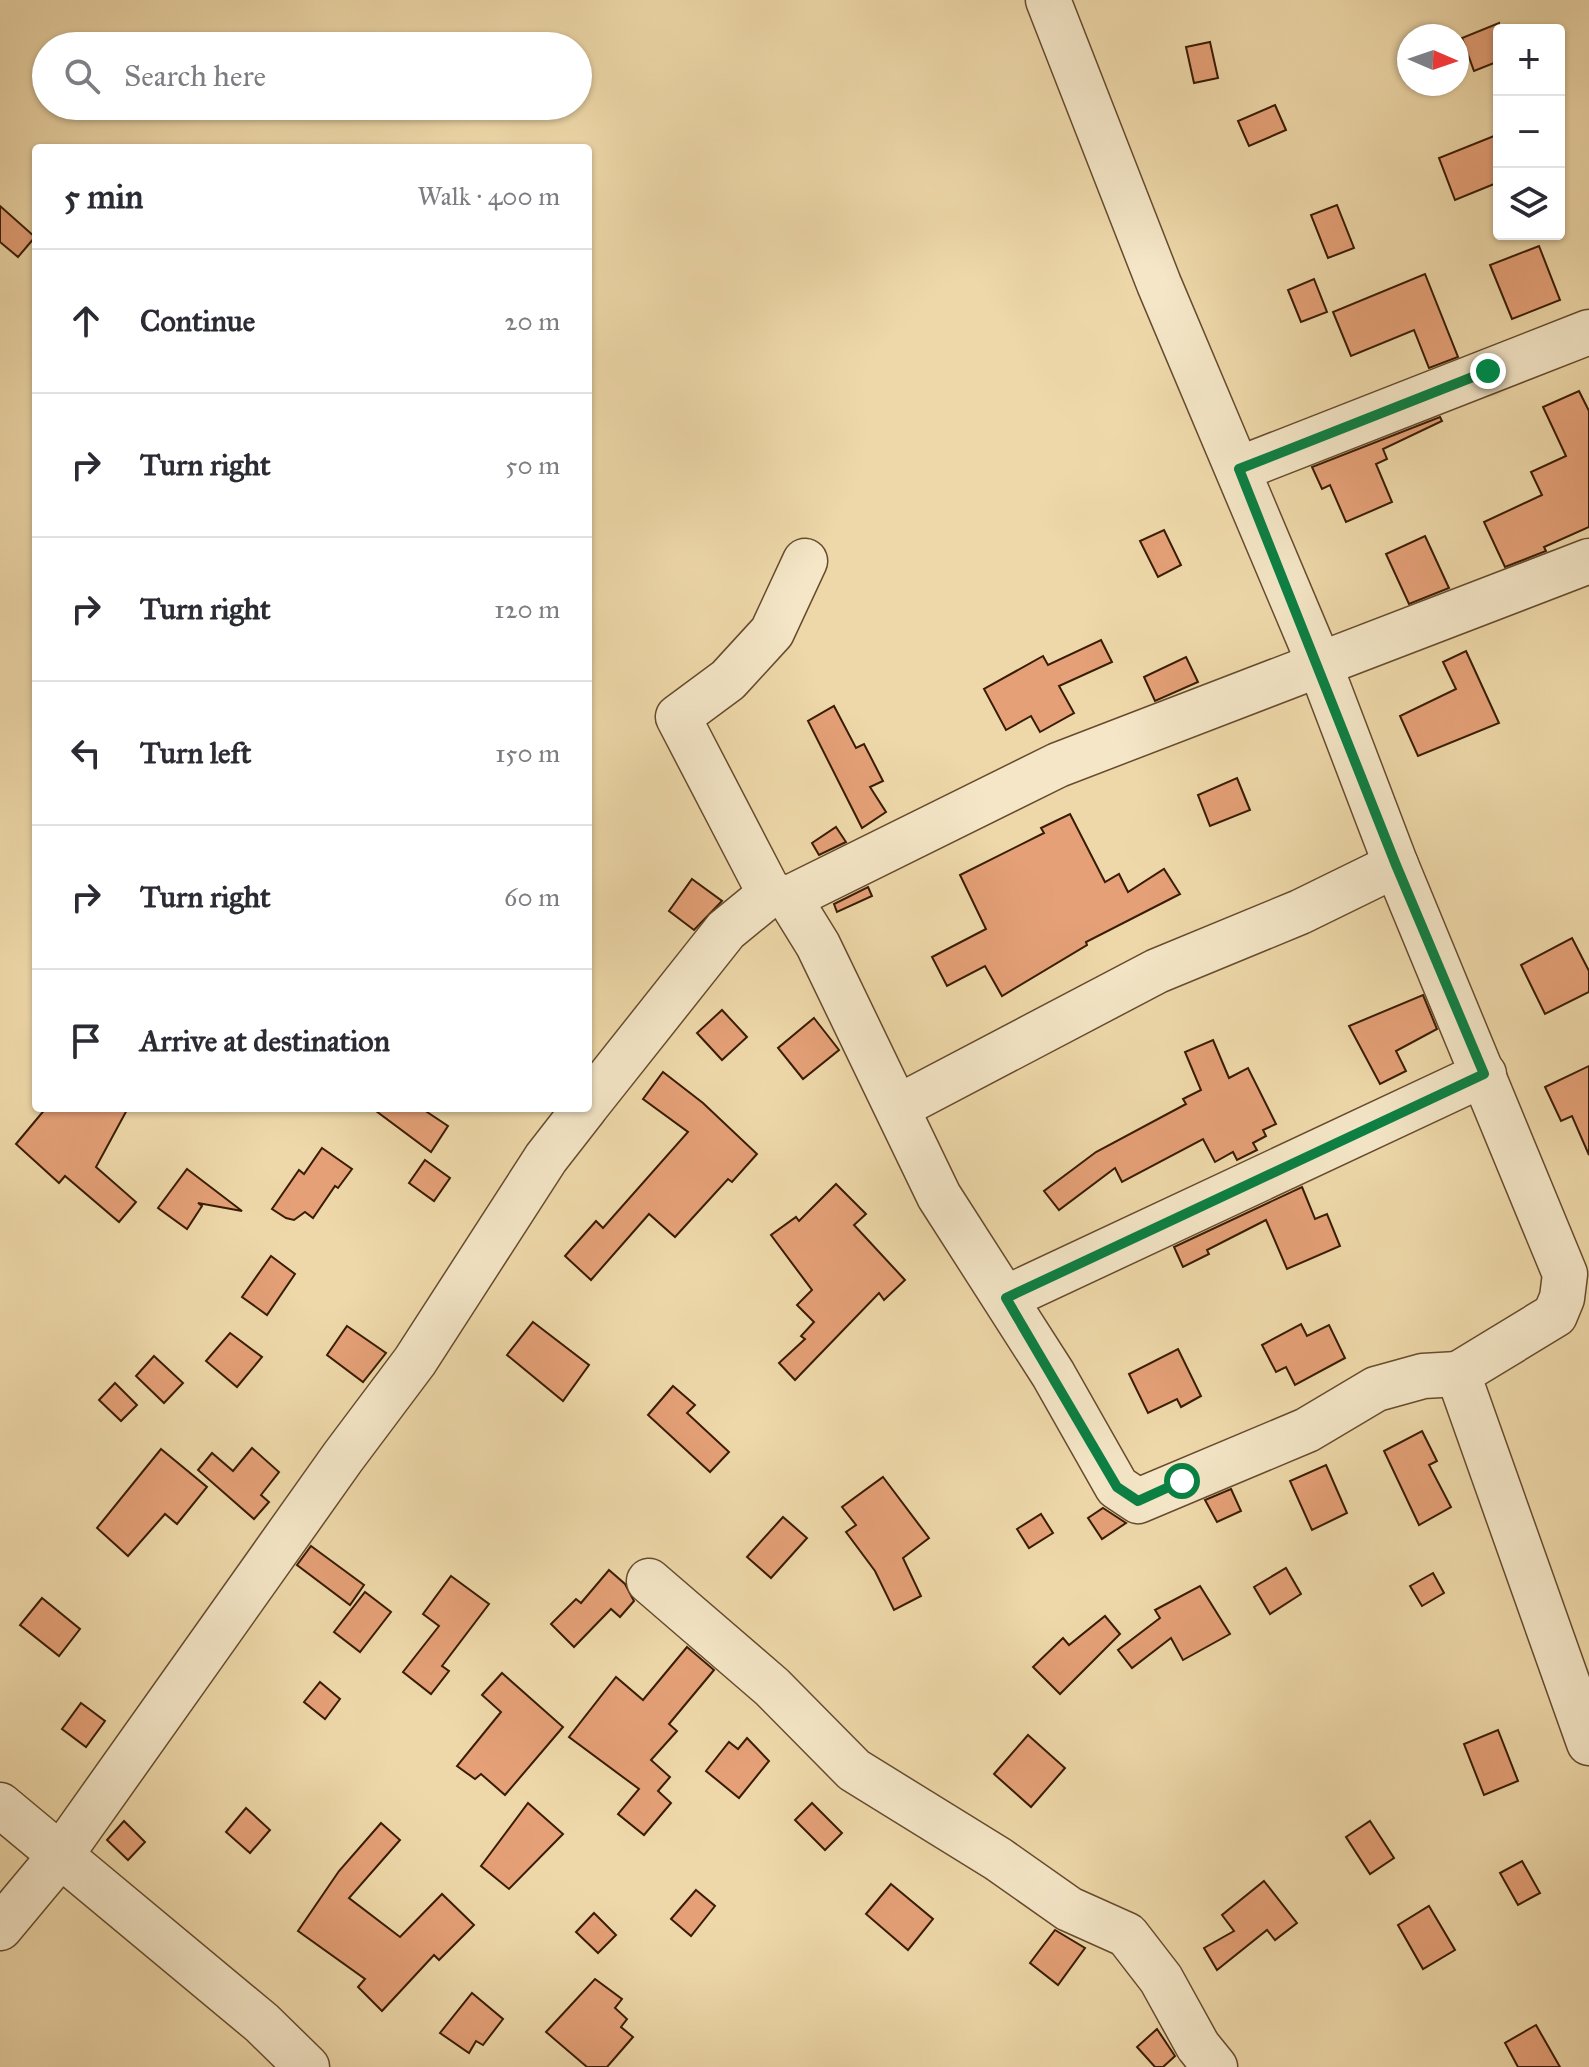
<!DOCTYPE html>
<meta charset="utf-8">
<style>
body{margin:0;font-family:"IM FELL Great Primer",serif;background:#f2f2f3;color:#2b2b33}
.controls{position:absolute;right:24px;top:24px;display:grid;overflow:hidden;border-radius:8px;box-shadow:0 2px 6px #0004}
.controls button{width:72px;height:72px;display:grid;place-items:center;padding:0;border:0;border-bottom:2px solid #e1e1e2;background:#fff;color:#2b2b33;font:40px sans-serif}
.compass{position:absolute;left:1397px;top:24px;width:72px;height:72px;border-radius:50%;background:#fff;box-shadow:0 2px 6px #0004;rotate:92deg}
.stop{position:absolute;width:24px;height:24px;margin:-18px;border:6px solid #0b8043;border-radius:50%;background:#fff}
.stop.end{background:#0b8043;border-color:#fff;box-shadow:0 2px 8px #0008}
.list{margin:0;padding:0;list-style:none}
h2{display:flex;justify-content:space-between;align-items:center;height:104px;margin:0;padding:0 32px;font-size:34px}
h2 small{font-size:26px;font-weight:400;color:#7c7c81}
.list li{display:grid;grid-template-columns:52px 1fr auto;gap:24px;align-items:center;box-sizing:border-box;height:144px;padding:0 32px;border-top:2px solid #e1e1e2}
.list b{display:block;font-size:30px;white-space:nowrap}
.list em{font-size:26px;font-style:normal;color:#7c7c81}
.icon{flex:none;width:44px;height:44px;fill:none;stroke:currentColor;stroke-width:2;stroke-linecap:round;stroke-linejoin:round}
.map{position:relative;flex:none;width:1589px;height:2067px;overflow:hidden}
.search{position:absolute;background:#fff;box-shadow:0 2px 6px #0004;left:32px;top:32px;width:560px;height:88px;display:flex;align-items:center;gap:20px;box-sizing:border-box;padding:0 28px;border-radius:44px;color:#7c7c81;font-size:30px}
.panel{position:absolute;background:#fff;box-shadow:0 2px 6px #0004;left:32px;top:144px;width:560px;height:968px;border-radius:8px}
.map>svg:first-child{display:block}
.building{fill:#e5a077;stroke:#391c05;stroke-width:2}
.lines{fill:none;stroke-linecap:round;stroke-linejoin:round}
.minor-casing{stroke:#664b2e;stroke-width:47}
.minor{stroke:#f4e6c7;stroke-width:44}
.route{stroke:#0b8043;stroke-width:10}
</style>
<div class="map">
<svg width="1589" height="2067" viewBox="0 0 1589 2067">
<rect width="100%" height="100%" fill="#eed8a9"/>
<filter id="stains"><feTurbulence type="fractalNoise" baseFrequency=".0025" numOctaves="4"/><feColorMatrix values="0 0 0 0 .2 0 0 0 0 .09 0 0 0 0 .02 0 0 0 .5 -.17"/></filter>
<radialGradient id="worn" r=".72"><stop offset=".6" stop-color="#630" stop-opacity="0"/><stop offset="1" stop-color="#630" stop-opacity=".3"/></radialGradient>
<g class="building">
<path d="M1499,23V61L1474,71L1462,38Z"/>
<path d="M1210,42L1218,78L1194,83L1186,47Z"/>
<path d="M1275,105L1286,130L1249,146L1238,121Z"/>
<path d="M1499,134V182L1455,200L1439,158Z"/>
<path d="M1337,205L1354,248L1328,258L1311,215Z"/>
<path d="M0,206L35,237L18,257L0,242Z"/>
<path d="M1539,246L1560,300L1512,319L1490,265Z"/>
<path d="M1425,274L1458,357L1429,368L1414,330L1351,356L1333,312Z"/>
<path d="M1314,279L1327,312L1301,322L1288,290Z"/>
<path d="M1579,391L1589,411V527L1544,547L1546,551L1505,567L1484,522L1542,495L1531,472L1566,456L1543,407Z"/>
<path d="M1440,417L1442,421L1383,449L1387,459L1376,464L1392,502L1346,522L1330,485L1322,489L1312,467Z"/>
<path d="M1164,530L1181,565L1158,577L1140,541Z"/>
<path d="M1425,536L1449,588L1409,604L1386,554Z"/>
<path d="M1101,640L1112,662L1059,686L1074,713L1040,732L1031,716L1006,730L984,689L1043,656L1048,665Z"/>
<path d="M1466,651L1499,723L1418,756L1400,716L1456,689L1443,662Z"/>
<path d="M1186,657L1198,682L1155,701L1144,677Z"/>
<path d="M834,706L856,748L864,744L883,781L870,787L886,812L862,828L808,721Z"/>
<path d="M1237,778L1250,810L1210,826L1198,795Z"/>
<path d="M1070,814L1105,882L1119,874L1128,892L1164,869L1180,894L1086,942L1087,945L1002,996L985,966L947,986L932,957L986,929L960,875L1044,833L1041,828Z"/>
<path d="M836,827L846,842L819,855L812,843Z"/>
<path d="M692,879L722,901L694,930L669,911Z"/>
<path d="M868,887L872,896L837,912L834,904Z"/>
<path d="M1572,938L1589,971V992L1545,1014L1521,965Z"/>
<path d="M1423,995L1437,1029L1396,1051L1406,1071L1380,1084L1349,1026Z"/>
<path d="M722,1010L747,1037L722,1060L697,1033Z"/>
<path d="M814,1018L839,1050L803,1079L778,1048Z"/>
<path d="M1213,1040L1229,1078L1248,1068L1276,1124L1263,1130L1266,1136L1253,1143L1257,1150L1237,1160L1233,1152L1215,1162L1203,1139L1122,1182L1115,1168L1059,1210L1044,1191L1096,1152L1186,1104L1183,1099L1201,1090L1185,1052Z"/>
<path d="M1589,1066V1155L1572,1116L1561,1121L1545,1087Z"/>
<path d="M663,1072L703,1103L757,1154L732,1182L728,1179L675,1237L649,1214L591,1280L565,1256L596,1221L603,1228L688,1132L643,1099Z"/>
<path d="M46,1108H128L96,1167L136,1202L119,1222L65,1176L59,1183L16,1144Z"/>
<path d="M372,1108H421L448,1126L431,1152Z"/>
<path d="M322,1148L352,1169L338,1188L335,1186L313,1218L305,1212L294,1220L286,1218L272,1209L299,1170L304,1174Z"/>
<path d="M425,1160L450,1178L434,1201L409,1183Z"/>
<path d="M187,1169L242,1211L198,1203L202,1206L187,1229L158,1208Z"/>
<path d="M836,1184L866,1214L854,1225L905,1280L884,1300L879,1293L795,1380L779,1363L805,1339L801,1336L814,1322L797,1305L812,1290L771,1235L796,1217L799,1221Z"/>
<path d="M1302,1187L1315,1219L1327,1214L1340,1246L1287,1269L1266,1220L1207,1250L1209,1254L1183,1267L1174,1247Z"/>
<path d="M271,1256L295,1274L267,1315L242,1297Z"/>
<path d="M533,1322L589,1365L563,1401L507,1355Z"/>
<path d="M1301,1324L1307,1336L1329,1325L1345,1358L1295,1385L1286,1367L1276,1372L1262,1345Z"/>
<path d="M347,1326L386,1353L363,1382L327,1355Z"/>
<path d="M230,1333L262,1357L237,1387L206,1361Z"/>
<path d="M1178,1349L1201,1396L1181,1407L1177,1399L1148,1413L1129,1374Z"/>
<path d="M154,1356L183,1383L164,1403L136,1376Z"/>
<path d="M115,1383L137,1405L121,1421L99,1400Z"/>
<path d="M673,1386L695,1405L687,1413L729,1452L710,1472L648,1415Z"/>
<path d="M1422,1431L1437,1461L1429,1465L1451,1507L1419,1525L1384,1451Z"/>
<path d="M252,1448L279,1472L261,1495L269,1502L254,1519L198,1470L212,1453L233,1471Z"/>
<path d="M161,1449L207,1487L177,1524L165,1514L128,1556L97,1528Z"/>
<path d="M1326,1465L1347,1513L1312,1530L1290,1481Z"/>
<path d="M883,1477L929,1538L903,1558L921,1596L894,1610L875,1571L846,1532L856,1525L842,1507Z"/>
<path d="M1231,1489L1241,1511L1217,1522L1205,1500Z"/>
<path d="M1103,1508L1126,1523L1102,1539L1088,1518Z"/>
<path d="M1041,1514L1053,1533L1029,1548L1017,1529Z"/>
<path d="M783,1517L807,1538L771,1578L747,1557Z"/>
<path d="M311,1546L364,1585L350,1605L297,1565Z"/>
<path d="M1286,1568L1301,1594L1270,1614L1254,1587Z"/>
<path d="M609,1570L625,1584L634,1601L620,1617L611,1609L574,1647L551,1624L576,1599L581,1603Z"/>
<path d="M1433,1573L1444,1593L1422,1606L1410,1586Z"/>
<path d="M451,1576L489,1604L442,1666L449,1671L431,1694L403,1672L439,1626L423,1614Z"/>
<path d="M1200,1586L1230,1634L1183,1660L1171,1638L1132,1668L1118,1650L1160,1618L1155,1610Z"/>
<path d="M365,1592L391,1612L360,1652L334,1632Z"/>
<path d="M42,1598L80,1629L59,1656L20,1625Z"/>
<path d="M1105,1616L1120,1634L1060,1694L1033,1667L1063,1638L1069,1645Z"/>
<path d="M687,1647L714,1670L669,1724L677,1731L651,1760L670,1777L658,1791L671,1803L644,1835L618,1814L639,1789L569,1737L616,1677L643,1700Z"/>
<path d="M502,1673L563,1727L505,1795L481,1774L475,1779L457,1766L501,1712L482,1695Z"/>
<path d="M320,1682L340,1699L325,1719L304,1702Z"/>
<path d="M81,1703L105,1721L86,1747L62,1729Z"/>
<path d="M1498,1730L1518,1781L1484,1795L1464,1744Z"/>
<path d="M1028,1735L1065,1768L1031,1807L994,1774Z"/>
<path d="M747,1738L769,1761L739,1798L706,1771L729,1742L738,1749Z"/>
<path d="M528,1803L563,1834L509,1889L481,1866Z"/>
<path d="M812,1803L842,1833L825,1850L795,1820Z"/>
<path d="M246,1808L270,1830L250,1853L226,1832Z"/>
<path d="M124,1821L145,1842L128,1860L107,1840Z"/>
<path d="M1370,1821L1394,1858L1370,1874L1346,1837Z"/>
<path d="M381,1823L400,1840L349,1898L400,1937L442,1894L474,1925L439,1960L434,1955L382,2011L358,1987L365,1979L298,1931L339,1871Z"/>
<path d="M1522,1861L1540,1893L1518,1905L1500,1873Z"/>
<path d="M1264,1881L1297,1923L1275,1940L1267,1930L1217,1970L1204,1948L1234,1931L1222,1915Z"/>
<path d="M891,1884L933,1919L908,1950L866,1914Z"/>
<path d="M696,1890L715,1906L691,1936L671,1919Z"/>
<path d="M1429,1906L1455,1950L1423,1969L1398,1925Z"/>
<path d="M594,1913L616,1935L598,1953L576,1932Z"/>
<path d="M1055,1930L1085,1948L1058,1985L1030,1963Z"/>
<path d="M595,1979L622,1999L615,2008L627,2019L621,2027L633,2037L607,2067H587L546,2032Z"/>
<path d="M472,1993L503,2019L483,2045L476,2041L469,2053L440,2033Z"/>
<path d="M1536,2025L1560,2067H1518L1505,2043Z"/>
<path d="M1157,2029L1175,2056L1163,2067H1155L1137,2047Z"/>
</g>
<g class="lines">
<defs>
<g id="minor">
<path d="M1048,0L1159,284L1319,663L1396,865L1565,1274L1562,1298L1555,1315L1458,1374L1589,1743"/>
<path d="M1239,469L1589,332"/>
<path d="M770,894L678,717L728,680L772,632L805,561"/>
<path d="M789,898L818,945L939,1196L1053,1374L1117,1487L1138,1501L1307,1430L1376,1389L1423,1376L1458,1374"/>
<path d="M588,1104L726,930L770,894L789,898L1058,765L1589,561"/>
<path d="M898,1107L1157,971L1300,912L1396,865"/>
<path d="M1006,1298L1484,1074"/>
<path d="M649,1581L772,1687L854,1770L998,1859L1069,1909L1127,1935L1161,1979L1198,2046L1215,2067"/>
<path d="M0,1805L262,2023L307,2067"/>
<path d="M0,1928L60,1856L343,1457L415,1361L546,1158L585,1108"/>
</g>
</defs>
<use href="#minor" class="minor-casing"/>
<use href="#minor" class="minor"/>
</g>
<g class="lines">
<path class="route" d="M1182,1481L1138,1501L1117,1487L1006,1298L1484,1074L1396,865L1239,469L1488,371"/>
</g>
<rect width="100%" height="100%" filter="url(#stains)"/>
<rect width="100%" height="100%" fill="url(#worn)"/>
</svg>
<div class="controls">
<button>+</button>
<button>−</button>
<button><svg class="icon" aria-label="layers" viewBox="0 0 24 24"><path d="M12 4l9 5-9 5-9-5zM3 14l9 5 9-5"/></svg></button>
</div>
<svg class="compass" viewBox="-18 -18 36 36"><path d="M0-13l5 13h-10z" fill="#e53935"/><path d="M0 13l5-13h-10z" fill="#7c7c81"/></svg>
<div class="stop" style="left:1182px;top:1481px"></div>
<div class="stop end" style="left:1488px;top:371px"></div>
<div class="search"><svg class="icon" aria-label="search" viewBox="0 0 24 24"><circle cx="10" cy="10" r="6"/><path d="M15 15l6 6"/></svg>Search here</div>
<section class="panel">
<h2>5 min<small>Walk · 400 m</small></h2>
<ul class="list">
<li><svg class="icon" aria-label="ahead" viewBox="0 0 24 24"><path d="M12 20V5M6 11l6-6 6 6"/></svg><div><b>Continue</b></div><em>20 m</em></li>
<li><svg class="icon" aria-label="right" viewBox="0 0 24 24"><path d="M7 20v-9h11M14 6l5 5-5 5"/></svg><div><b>Turn right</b></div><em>50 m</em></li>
<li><svg class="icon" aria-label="right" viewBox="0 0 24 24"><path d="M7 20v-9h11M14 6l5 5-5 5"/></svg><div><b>Turn right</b></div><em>120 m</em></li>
<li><svg class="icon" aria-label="left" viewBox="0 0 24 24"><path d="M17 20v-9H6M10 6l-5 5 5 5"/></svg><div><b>Turn left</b></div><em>150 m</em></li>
<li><svg class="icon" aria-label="right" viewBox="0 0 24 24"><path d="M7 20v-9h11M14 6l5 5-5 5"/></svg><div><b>Turn right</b></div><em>60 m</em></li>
<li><svg class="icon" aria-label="arrive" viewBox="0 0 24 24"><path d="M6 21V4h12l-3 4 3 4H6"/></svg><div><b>Arrive at destination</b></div></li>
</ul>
</section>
</div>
